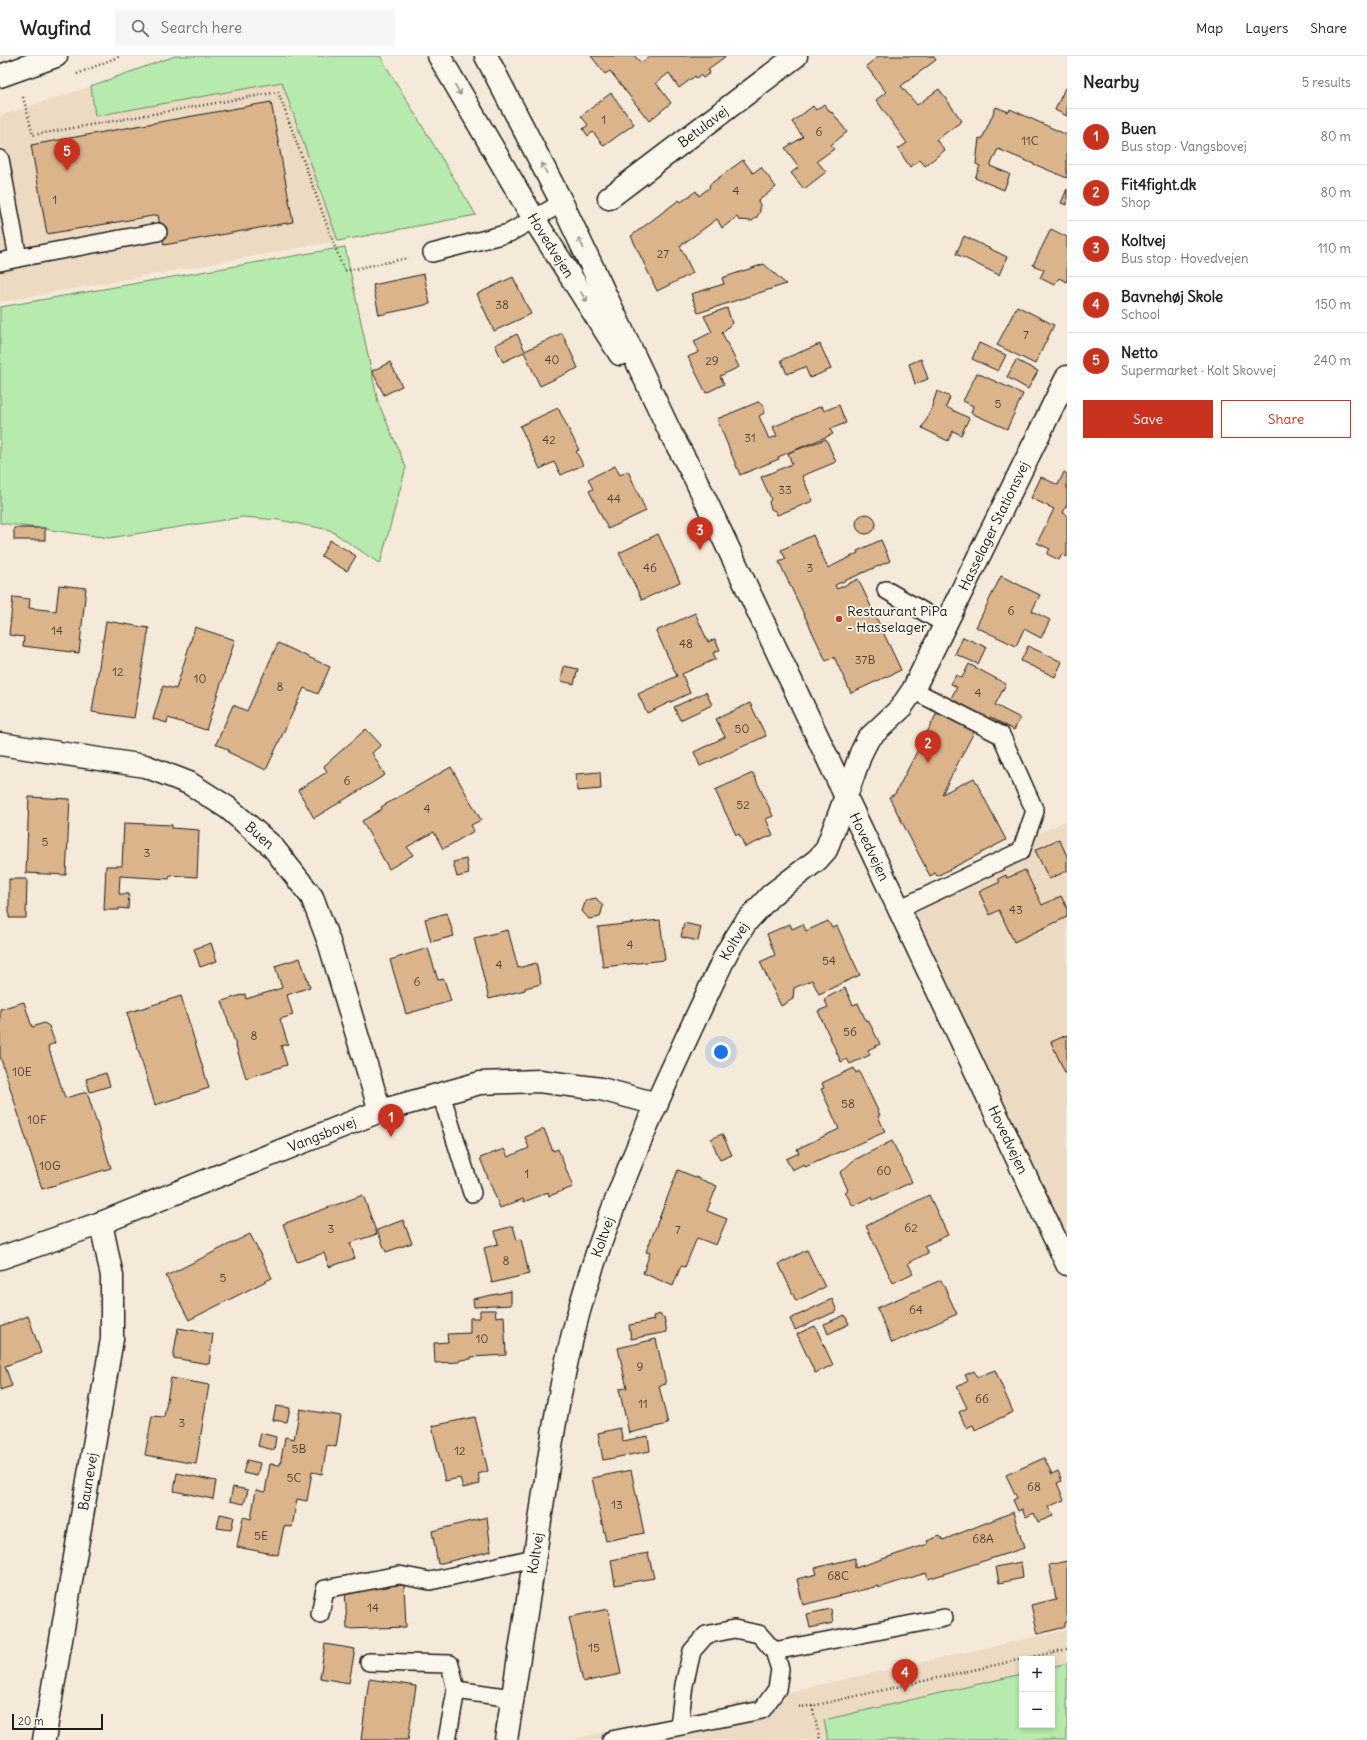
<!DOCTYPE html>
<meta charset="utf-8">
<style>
body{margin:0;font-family:Delius,sans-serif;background:#f6f6f6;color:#222}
.controls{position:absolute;right:12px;bottom:12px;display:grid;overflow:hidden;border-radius:0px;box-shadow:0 2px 6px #0003}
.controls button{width:36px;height:36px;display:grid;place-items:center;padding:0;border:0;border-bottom:1px solid #e0e0e0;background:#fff;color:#222;font:20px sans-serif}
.scale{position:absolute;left:12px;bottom:10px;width:91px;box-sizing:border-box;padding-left:4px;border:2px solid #1c1c1c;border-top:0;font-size:11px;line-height:14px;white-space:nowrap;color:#1c1c1c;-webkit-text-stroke:3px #fbf7ec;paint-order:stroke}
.you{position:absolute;left:721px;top:996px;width:14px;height:14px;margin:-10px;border:3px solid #fff;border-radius:50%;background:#1a73e8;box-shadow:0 0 0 6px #1a73e833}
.badge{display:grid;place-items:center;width:26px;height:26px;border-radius:50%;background:#c8321e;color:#fff;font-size:13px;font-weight:700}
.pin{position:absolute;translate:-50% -33px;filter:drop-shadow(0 1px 2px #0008)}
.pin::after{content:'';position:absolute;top:21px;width:14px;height:12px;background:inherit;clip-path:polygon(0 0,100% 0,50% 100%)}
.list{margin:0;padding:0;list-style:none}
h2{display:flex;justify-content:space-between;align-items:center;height:52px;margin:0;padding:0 16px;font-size:17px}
h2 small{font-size:13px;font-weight:400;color:#767676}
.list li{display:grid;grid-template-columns:26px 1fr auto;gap:12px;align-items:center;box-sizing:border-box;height:56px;padding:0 16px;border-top:1px solid #e0e0e0}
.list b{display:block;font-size:15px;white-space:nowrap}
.list p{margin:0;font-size:13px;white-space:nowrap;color:#767676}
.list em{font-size:13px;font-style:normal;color:#767676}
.actions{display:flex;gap:8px;padding:12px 16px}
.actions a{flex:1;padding:9px 0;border:1px solid #c8321e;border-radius:0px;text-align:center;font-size:14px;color:#c8321e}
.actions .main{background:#c8321e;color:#fff}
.icon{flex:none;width:22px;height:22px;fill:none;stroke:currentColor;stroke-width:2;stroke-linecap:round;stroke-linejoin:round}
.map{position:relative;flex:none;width:1067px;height:1684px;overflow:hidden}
header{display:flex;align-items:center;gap:24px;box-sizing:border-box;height:56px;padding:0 20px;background:#fff;border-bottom:1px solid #e0e0e0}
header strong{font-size:19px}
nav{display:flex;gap:22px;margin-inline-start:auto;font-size:14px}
.search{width:280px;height:36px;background:#f6f6f6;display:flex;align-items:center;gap:10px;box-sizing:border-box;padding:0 14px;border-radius:0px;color:#767676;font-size:15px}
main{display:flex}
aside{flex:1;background:#fff}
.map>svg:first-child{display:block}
.built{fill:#eddac2;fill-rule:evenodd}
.green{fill:#b6ebad;stroke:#698464}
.building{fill:#dbb48c;stroke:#1c1c1c}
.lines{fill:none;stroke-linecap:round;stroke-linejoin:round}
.lane-casing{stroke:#1c1c1c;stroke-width:20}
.street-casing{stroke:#1c1c1c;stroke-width:25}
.secondary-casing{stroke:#1c1c1c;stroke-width:25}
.path{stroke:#1c1c1c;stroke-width:2.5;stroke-dasharray:1 3;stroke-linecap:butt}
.lane{stroke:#fbf7ec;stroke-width:17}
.street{stroke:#fbf7ec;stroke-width:22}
.secondary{stroke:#fbf7ec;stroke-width:22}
.oneway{stroke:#97948e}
.poi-dot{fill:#c8321e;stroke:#fbf7ec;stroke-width:1.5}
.labels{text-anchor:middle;stroke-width:3.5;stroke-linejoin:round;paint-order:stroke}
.number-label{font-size:12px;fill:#4c4238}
.street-label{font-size:14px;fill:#1c1c1c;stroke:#fbf7ec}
.poi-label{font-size:14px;fill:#1c1c1c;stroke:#fbf7ec;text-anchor:start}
</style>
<header>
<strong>Wayfind</strong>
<div class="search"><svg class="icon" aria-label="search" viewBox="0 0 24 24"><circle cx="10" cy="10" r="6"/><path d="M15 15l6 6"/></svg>Search here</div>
<nav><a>Map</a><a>Layers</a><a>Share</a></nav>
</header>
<main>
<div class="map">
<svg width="1067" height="1684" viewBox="0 0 1067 1684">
<rect width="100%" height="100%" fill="#f5ead9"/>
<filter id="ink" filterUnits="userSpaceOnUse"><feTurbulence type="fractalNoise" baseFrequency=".025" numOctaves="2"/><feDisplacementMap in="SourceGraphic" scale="8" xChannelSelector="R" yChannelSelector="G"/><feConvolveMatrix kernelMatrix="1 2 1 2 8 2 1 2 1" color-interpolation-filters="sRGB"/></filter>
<g filter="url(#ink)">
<g class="built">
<path d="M282,26L338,185L0,246V60L91,30L95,60Z"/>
<path d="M1067,764V1181L908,841Z"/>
<path d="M1067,1574V1684H569ZM1022,1603H1052V1669H1022Z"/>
</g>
<g class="green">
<path d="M175,0H380L476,159L338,185L282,26L95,60L91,30Z"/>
<path d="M345,191L378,346L406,411L380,508L330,474L279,464L243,461L109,482L0,467V251Z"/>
<path d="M1067,1607V1684H828L824,1664L1022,1618V1669H1052V1611Z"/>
</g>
<g class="building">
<path d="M591,0H635L641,7L650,0H726L708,13L710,17L703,22L700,19L696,22L695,20L679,32L669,17L656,27L671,47L649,65L610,15L605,18Z"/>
<path d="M879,0H933L936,4L901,30L917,49L939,33L962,65L936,84L945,94L925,110L920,104L910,111L898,93L907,87L876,44L886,36L866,10Z"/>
<path d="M1065,32L1067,33V60L1055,54Z"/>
<path d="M611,37L634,68L604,90L593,76L588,80L583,73L588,69L581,60Z"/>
<path d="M271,46L293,166L164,189L158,159L47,178L31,89Z"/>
<path d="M824,48L831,57L832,56L847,76L831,89L834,93L817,105L826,116L804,133L791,117L799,111L785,92L803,81L792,66L813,50L816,54Z"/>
<path d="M996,51L1009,56L1010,53L1067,79V122L998,93L990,110L1010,118L1004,134L975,122L980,110L976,108L979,82L982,83Z"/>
<path d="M743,104L753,117L761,111L776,131L758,145L760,149V155L757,161L752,165L739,164L737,161L722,172L717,163L680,190L693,217L657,235L631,180L679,144L681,146L696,135L699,140L710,131L709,129Z"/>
<path d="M1067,133V149L1061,147Z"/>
<path d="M1051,173L1067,181V226L1059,222L1054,229L1040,222L1044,214L1033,209Z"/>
<path d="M964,180L1007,201L999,219L956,198Z"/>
<path d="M764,208L786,228L698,257L691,238L724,228L722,222Z"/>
<path d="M424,218L430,248L379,259L373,229Z"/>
<path d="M513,221L531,258L494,275L477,238Z"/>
<path d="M1017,250L1054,269L1035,308L997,289Z"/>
<path d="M727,252L732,267L722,277L739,311L720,320L724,328L706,337L688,301L699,296L694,285L712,276L704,260Z"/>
<path d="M562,277L578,312L540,330L524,296L503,306L495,289L517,278L525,295Z"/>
<path d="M979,287L1006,299L998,315L972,303Z"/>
<path d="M820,288L831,313L810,322L805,311L787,318L781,304Z"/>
<path d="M921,303L928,323L915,328L909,308Z"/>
<path d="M1016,304L1038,315L1028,333L1007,321Z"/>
<path d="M390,306L402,330L384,339L372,315Z"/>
<path d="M977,317L1023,338L1007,373L971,357L973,350L963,345Z"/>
<path d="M937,335L950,341L946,351L969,362L961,379L953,375L948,385L922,372L934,348L933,347Z"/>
<path d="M758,346L762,348L764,352V357L759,360L769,383L777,380L773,371L822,350L824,355L839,349L846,367L830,373L833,378L778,401L779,403L740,419L717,363Z"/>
<path d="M558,352L579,394L576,395L583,409L561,419L554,406L540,413L520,370Z"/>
<path d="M826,383L836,406L802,420L813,445L777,459L775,455L771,453L769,446L771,443L761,421L792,408L788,397Z"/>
<path d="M615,410L620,419L628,415L646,455L608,473L589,435L593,433L588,423Z"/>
<path d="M1064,416L1067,418V448L1063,457L1067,459V501L1062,498L1059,504L1047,498L1050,493L1037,487L1054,453L1031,442L1041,421L1058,429Z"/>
<circle cx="866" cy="468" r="10"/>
<rect x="14" y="472" width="31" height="12"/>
<path d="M658,478L680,526L642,544L619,497Z"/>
<path d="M813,479L828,512L858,497L857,495L881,484L890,505L835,529L837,533L858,523L901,614L851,637L834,601L826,605L779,506L786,503L781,494Z"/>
<path d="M330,484L356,500L347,515L321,500Z"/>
<path d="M1001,520L1040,539L1032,555L1050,564L1041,582L1024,573L1016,590L976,571Z"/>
<path d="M59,529L86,532L79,597L23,590L24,581L9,579L13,541L30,543L29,552L56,555Z"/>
<path d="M695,557L708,586L715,583L720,594L713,597L716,603L682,618L690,637L647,657L638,638L677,620L656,575Z"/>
<path d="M106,565L149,572L134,662L92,656Z"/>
<path d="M195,571L235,584L206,674L168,662L167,667L153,663L163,630L176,633Z"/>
<path d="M963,581L986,591L978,608L955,598Z"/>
<path d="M278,587L330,611L318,638L304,632L266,714L228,696L229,694L216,688L233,649L247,655Z"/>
<path d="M1028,590L1062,606L1055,621L1021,605Z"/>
<path d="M969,608L1006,628L995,649L1020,662L1014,674L990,661L989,665L950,644L957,631L951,628L956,619L962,622Z"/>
<path d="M564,610L578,613L574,628L561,625Z"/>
<path d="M706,636L712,649L680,664L674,651Z"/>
<path d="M750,647L766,680L700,710L694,696L725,681L716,663Z"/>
<path d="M938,655L975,674L942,738L974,722L1006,784L937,820L935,817L930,820L889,741L895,738Z"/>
<path d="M366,673L381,689L372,697L385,719L314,762L298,734L327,716L324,710Z"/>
<path d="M451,711L481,764L471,769L474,775L443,793L434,776L407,791L413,799L389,813L362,765L382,753L381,751Z"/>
<path d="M600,716L601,733L577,735L576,718Z"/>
<path d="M753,717L773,760L766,763L773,779L745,791L739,778L736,779L715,734Z"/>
<path d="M29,741L70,743L66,819L26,817Z"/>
<path d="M124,767L172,769V772L199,774L197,821L170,819L169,823L120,820L119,838H129L128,853L119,852V854H104L106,810H122Z"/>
<path d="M1059,783L1067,800V815L1049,823L1035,794Z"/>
<path d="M466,803L469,818L457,821L453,806Z"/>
<path d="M1025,814L1042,849L1061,840L1067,852V861L1014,886L999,854L990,859L979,836L1000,826L998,823L1006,819L1007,822Z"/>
<path d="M9,823H27L26,862H9Z"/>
<path d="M596,842L603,850L600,861L589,863L582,855L586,844Z"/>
<path d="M447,857L454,880L431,886L425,863Z"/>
<path d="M660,864L665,904L603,911L598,871Z"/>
<path d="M828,865L832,872L837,870L860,919L819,938L812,924L794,932L793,943L781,950L760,906L775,899L767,878L790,868L792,873L803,868L806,875Z"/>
<path d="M684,867L701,871L698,885L681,881Z"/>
<path d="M508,874L518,912L536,907L541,928L525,932V934L489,943L474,882Z"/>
<path d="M211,887L217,905L200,911L194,893Z"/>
<path d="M428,892L438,924L444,923L451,945L406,958L390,904Z"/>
<path d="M300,902L310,931L287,939L293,959L280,963L288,988L281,990L287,1009L246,1022L222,945L245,938L246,943L282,932L275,910Z"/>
<path d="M845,932L853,949L858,947L866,965L868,964L880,988L868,994L870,999L850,1008L847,1003L841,1006L818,955L828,951L824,943Z"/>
<path d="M181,940L209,1032L155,1049L127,957Z"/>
<path d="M24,946L32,971L44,967L49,970L55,987L48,990L65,1042L87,1036L111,1112L42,1133L0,1000V953Z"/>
<path d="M1067,979V1021L1051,986Z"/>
<path d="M854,1012L856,1017L859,1015L880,1059L878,1060L885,1076L805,1111L804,1108L792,1114L786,1103L799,1097L797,1093L839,1073L821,1033L824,1032L822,1027Z"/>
<path d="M106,1017L110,1030L90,1036L86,1023Z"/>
<path d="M544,1073L553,1095L558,1093L573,1131L549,1140L548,1136L524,1146L523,1143L500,1152L480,1102L504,1093L508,1101L529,1092L525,1081Z"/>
<path d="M722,1078L732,1099L720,1104L711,1083Z"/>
<path d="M892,1085L912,1126L873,1144L872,1141L853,1150L845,1136L848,1134L840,1117L854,1104Z"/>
<path d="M678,1114L717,1130L707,1155L727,1163L716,1189L697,1182L685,1211L681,1210L673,1230L643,1217L650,1197L646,1196Z"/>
<path d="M363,1139L377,1178L350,1187L355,1202L329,1211L324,1197L297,1206L283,1168Z"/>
<path d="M929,1139L948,1179L924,1190L928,1197L908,1207L913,1217L893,1227L866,1170Z"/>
<path d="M403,1164L412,1187L386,1196L377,1174Z"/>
<path d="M513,1170L517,1184L521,1183L529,1218L492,1227L484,1192L498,1188L495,1175Z"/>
<path d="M250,1178L272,1222L189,1264L166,1220Z"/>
<path d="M807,1194L825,1231L796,1245L779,1208Z"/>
<path d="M941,1224L957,1258L892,1287L877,1252Z"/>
<path d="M511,1235V1249L474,1251L473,1243Z"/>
<path d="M832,1243L837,1255L795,1274L790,1263Z"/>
<path d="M480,1254H495L496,1261L504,1260L506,1299L471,1301V1303L460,1304L459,1306L435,1307L434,1287L448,1286L447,1278L470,1277V1262H480Z"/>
<path d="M661,1258L662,1262L664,1261L667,1276L631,1283L629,1269L654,1264L653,1260Z"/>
<path d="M845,1259L849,1268L828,1278L824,1268Z"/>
<path d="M28,1260L41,1297L5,1310L12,1330L0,1334V1270Z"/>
<path d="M815,1270L833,1309L815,1317L797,1278Z"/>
<path d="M178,1272L213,1278L209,1308L173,1302Z"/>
<path d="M656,1283L666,1328L659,1330L668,1368L629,1377L619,1333L627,1332L618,1292Z"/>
<path d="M995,1314L1013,1356L975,1374L973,1369L966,1372L959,1356L967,1352L957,1331L968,1325L965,1319L974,1315L977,1321Z"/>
<path d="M171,1322L209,1329L196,1408L145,1399L152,1360L164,1361Z"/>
<path d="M276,1350L290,1352L287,1366L273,1364Z"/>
<path d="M300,1353L341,1360L336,1391L327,1389L322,1418L312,1416L307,1445L297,1443L292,1471L284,1470L278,1499L237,1491L243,1461L251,1463L256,1434L265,1436L270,1408L280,1409L285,1381L294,1383Z"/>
<path d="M475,1361L488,1415L478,1418L480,1428L463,1432L460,1422L445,1425L432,1370Z"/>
<path d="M620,1372L623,1385L648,1380L650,1395L603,1404L598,1377Z"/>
<path d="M261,1377L276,1381L274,1394L258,1390Z"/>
<path d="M1044,1402L1052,1418L1058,1415L1062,1425L1057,1427L1064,1444L1048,1451L1053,1460L1038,1466L1034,1457L1026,1461L1022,1453L1018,1455L1013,1444L1017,1442L1006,1419Z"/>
<path d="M247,1404L260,1407L257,1420L243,1417Z"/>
<path d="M631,1414L644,1477L606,1485L592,1422Z"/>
<path d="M177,1417L216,1425L213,1443L174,1435Z"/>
<path d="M233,1431L248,1434L244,1448L230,1445Z"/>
<path d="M1013,1456L1024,1492L928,1523L926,1517L878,1532V1530L803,1549L797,1523L817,1518L815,1512L855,1502V1512L928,1488L927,1485L940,1480L943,1484Z"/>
<path d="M220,1458L234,1461L231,1474L217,1472Z"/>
<path d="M487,1461L491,1495L438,1508L432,1475Z"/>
<path d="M648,1497L654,1522L615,1529L611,1504Z"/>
<path d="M1067,1505V1566L1065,1567V1571L1038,1578L1031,1549L1056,1543L1049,1509Z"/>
<path d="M1021,1506L1023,1522L999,1527L996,1511Z"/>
<path d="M404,1529L406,1571L347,1573L345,1531Z"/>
<path d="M608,1553L621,1618L583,1626L569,1561Z"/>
<path d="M831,1553L833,1567L810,1572L807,1558Z"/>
<path d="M325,1588L355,1593L349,1627L320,1622Z"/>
<path d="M369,1623L416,1630L408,1684H361Z"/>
</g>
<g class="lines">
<defs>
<g id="lane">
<path d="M0,103L18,202L0,206"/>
<path d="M432,197L509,177L562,147"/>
<path d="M18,202L158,176"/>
<path d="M886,534L945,568"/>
<path d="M899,853L1021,795L1035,755L1001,679L913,634"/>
<path d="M441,1038L472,1137"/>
<path d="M320,1558L325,1533L399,1519L430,1525L534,1502"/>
<path d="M774,1595L944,1562"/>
<path d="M369,1606L450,1608L456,1634L512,1642"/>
<path d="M447,1684L456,1634"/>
<path d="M611,1684L762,1654L777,1633L780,1613L774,1595L759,1578L734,1573L706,1579L692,1595L684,1629L679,1670"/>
</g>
<g id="street">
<path id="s1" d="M609,142L796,0"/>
<path id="s2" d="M0,688L145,710L189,727L228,752L272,790L312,841L329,886L380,1055"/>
<path id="s3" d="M846,740L861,697L868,683L900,653L913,634L1067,321"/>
<path id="s4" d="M44,1684L112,1283V1220L101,1167"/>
</g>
<g id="secondary">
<path id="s5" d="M439,0L534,163L620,298"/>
<path id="s6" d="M486,0L562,147L671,378L695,422L1067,1208"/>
<path d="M0,20L56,0"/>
<path id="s7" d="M0,1202L101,1167L380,1055L480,1027L539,1025L601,1033L657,1048"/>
<path id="s8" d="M506,1684C514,1631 523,1578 531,1525C545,1436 555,1341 579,1255C614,1130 672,1013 727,896L746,866L771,839L817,804L826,794L846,740"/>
</g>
</defs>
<use href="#lane" class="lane-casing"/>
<use href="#street" class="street-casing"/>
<use href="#secondary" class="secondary-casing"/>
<g class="path">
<path d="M77,18L120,0"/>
<path d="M23,41L33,79L278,36L344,215L408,202"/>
<path d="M1023,1603L1067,1593"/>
<path d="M812,1650L820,1684"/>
<path d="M795,1651L812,1650L1022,1603"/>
</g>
<use href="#lane" class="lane"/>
<use href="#street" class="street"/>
<use href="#secondary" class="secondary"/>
</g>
<defs><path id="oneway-shaft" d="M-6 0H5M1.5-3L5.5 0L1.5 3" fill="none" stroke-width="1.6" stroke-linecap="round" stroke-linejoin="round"/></defs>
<g class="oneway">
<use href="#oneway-shaft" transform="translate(458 34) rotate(61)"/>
<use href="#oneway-shaft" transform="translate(544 112) rotate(-117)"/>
<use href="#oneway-shaft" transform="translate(581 187) rotate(-115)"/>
<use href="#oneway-shaft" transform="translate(584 241) rotate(57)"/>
</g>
</g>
<circle class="poi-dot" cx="839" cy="563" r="4"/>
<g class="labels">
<g class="number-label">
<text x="604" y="68">1</text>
<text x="819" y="80">6</text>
<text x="1030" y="89">11C</text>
<text x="736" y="139">4</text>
<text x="55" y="148">1</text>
<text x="663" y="202">27</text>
<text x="502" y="253">38</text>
<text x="1026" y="283">7</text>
<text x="552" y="308">40</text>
<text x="712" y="309">29</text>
<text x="998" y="352">5</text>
<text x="750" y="386">31</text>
<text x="549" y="388">42</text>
<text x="785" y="438">33</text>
<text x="614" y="447">44</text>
<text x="650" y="516">46</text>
<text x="810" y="516">3</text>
<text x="1011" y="559">6</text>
<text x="57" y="579">14</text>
<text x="686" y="592">48</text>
<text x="865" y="608">37B</text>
<text x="118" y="620">12</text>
<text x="200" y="627">10</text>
<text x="280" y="635">8</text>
<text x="978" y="641">4</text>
<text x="742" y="677">50</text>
<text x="347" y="729">6</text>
<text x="743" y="753">52</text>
<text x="427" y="757">4</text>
<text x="45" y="790">5</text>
<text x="147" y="801">3</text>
<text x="1016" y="858">43</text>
<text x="630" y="893">4</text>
<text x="829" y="909">54</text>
<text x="499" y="913">4</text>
<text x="417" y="930">6</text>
<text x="850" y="980">56</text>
<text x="254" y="984">8</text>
<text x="22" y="1020">10E</text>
<text x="848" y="1052">58</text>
<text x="37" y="1068">10F</text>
<text x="50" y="1114">10G</text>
<text x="884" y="1119">60</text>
<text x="527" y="1122">1</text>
<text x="911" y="1176">62</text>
<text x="331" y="1177">3</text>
<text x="678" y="1178">7</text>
<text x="506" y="1209">8</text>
<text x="223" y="1226">5</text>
<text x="916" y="1258">64</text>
<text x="482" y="1287">10</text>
<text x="640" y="1315">9</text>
<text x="982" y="1347">66</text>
<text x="643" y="1352">11</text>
<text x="182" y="1371">3</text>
<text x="299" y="1397">5B</text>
<text x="460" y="1399">12</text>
<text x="294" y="1426">5C</text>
<text x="1034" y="1435">68</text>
<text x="617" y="1453">13</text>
<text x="261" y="1484">5E</text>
<text x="983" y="1487">68A</text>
<text x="838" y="1524">68C</text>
<text x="373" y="1556">14</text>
<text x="594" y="1596">15</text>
</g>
<g class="street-label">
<text dy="5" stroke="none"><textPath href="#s1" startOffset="118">Betulavej</textPath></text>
<text dy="5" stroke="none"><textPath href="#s5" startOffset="220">Hovedvejen</textPath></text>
<text dy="5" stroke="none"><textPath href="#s3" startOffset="311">Hasselager Stationsvej</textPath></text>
<text dy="5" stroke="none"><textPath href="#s2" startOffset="282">Buen</textPath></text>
<text dy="5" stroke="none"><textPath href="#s6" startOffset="879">Hovedvejen</textPath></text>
<text dy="5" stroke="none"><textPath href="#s8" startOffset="837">Koltvej</textPath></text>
<text dy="5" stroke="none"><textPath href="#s7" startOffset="345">Vangsbovej</textPath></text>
<text dy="5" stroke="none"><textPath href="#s6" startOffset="1203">Hovedvejen</textPath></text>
<text dy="5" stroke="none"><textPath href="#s8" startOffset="513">Koltvej</textPath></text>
<text dy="5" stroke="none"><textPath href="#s4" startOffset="262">Baunevej</textPath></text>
<text dy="5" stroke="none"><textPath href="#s8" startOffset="189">Koltvej</textPath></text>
</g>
<g class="poi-label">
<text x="847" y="560">Restaurant PiPa<tspan x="847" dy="16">- Hasselager</tspan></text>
</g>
</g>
</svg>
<div class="controls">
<button>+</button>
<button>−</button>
</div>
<div class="scale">20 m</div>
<div class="you"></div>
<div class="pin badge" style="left:391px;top:1081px">1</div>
<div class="pin badge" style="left:928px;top:707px">2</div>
<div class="pin badge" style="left:700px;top:494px">3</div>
<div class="pin badge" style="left:905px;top:1636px">4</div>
<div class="pin badge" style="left:67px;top:115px">5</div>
</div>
<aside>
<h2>Nearby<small>5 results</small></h2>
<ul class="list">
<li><span class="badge">1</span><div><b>Buen</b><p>Bus stop · Vangsbovej</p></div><em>80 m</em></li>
<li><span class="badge">2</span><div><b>Fit4fight.dk</b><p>Shop</p></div><em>80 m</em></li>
<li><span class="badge">3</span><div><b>Koltvej</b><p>Bus stop · Hovedvejen</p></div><em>110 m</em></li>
<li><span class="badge">4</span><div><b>Bavnehøj Skole</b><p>School</p></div><em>150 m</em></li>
<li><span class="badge">5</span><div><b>Netto</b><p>Supermarket · Kolt Skovvej</p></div><em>240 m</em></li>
</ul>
<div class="actions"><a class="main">Save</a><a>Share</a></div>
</aside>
</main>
